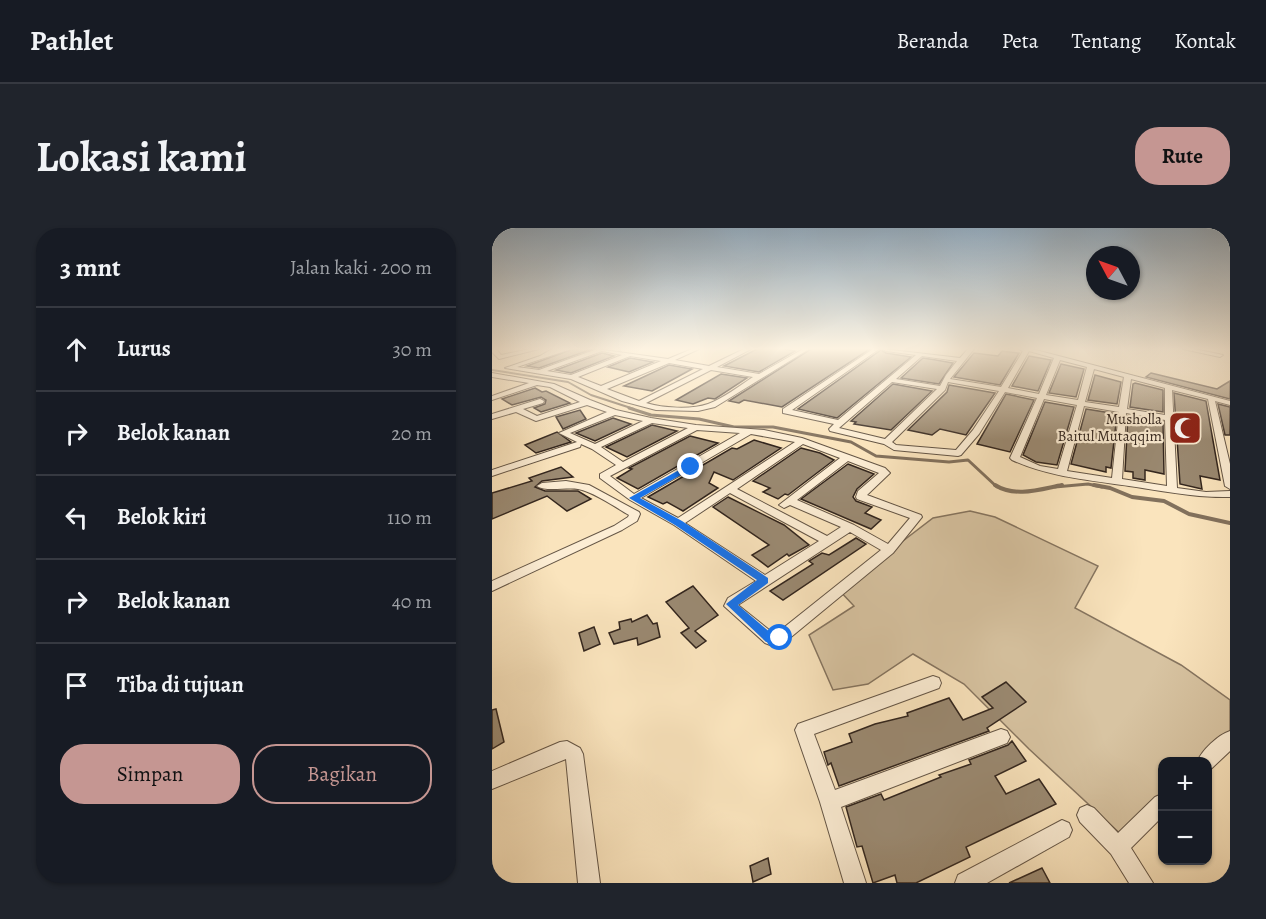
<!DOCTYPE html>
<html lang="id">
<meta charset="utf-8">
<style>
body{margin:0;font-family:Alegreya,serif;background:#20242c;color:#f1f3f6}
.controls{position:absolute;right:18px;bottom:18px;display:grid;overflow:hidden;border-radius:12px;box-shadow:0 2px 4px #0004}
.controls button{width:54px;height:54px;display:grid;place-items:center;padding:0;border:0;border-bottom:2px solid #363941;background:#171b24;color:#f1f3f6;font:30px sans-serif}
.compass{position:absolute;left:594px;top:18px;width:54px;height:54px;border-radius:50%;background:#171b24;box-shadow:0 2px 4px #0004;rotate:311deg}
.stop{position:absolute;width:18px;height:18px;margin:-14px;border:4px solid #1a73e8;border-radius:50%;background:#fff}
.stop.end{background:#1a73e8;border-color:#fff;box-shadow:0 2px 6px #0008}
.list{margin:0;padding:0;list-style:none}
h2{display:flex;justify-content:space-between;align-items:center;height:78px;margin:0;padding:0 24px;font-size:26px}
h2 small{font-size:20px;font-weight:400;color:#9ea1a6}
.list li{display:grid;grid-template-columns:39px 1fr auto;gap:18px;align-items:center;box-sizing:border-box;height:84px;padding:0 24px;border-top:2px solid #363941}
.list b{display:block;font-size:22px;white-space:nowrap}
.list em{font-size:20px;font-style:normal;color:#9ea1a6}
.actions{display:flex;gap:12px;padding:18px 24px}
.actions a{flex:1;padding:14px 0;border:2px solid #c59692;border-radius:24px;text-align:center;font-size:21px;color:#c59692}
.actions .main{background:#c59692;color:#111}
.icon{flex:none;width:33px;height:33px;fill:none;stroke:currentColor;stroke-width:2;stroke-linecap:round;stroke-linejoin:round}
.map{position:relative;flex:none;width:738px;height:655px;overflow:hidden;border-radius:24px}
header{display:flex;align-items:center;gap:36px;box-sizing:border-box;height:84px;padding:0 30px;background:#171b24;border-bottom:2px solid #363941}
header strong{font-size:28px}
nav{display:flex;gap:33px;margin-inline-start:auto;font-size:21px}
.intro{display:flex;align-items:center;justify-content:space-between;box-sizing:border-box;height:144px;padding:0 36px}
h1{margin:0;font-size:42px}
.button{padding:15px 27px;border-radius:24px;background:#c59692;color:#111;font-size:21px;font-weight:700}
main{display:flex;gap:36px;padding:0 36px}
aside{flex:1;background:#171b24;border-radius:24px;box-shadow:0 2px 4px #0004}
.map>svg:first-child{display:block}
.green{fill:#d8c4a2;stroke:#867560;stroke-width:1.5}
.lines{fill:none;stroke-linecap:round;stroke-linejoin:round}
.stream-far2{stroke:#82715d;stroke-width:2}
.stream-far1{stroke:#82715d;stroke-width:3}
.stream{stroke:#82715d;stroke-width:4}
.building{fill:#9a8971;stroke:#33261e;stroke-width:1.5}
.street-casing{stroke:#655646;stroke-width:2}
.street{fill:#fcedd4;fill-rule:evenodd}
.route{fill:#1a73e8}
.labels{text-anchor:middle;stroke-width:4.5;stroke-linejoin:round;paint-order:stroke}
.far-poi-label{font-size:15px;fill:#33261e;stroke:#fcedd4;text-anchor:end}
</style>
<header>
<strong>Pathlet</strong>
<nav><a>Beranda</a><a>Peta</a><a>Tentang</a><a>Kontak</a></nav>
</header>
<div class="intro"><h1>Lokasi kami</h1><a class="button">Rute</a></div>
<main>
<aside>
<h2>3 mnt<small>Jalan kaki · 200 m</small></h2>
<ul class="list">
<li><svg class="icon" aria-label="ahead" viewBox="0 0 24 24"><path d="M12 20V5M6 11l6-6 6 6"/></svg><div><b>Lurus</b></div><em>30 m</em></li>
<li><svg class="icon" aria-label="right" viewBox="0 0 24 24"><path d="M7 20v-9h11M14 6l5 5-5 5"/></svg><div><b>Belok kanan</b></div><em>20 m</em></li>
<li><svg class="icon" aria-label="left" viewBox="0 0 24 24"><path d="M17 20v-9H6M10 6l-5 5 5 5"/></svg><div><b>Belok kiri</b></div><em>110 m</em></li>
<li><svg class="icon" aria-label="right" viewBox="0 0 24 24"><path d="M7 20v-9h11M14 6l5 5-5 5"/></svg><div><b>Belok kanan</b></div><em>40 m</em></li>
<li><svg class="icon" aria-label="arrive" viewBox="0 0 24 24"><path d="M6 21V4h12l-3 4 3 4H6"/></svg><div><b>Tiba di tujuan</b></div></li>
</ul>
<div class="actions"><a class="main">Simpan</a><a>Bagikan</a></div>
</aside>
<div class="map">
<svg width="738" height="655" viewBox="0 0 738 655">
<rect width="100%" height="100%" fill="#fae4bd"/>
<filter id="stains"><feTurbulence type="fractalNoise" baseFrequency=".00333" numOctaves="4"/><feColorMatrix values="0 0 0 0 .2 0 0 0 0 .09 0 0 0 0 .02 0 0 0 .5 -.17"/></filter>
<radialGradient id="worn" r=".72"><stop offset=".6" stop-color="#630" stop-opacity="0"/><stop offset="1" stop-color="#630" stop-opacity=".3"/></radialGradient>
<path class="green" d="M478,283L503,289L606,338L583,380L689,437L738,472V504L710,533L670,534V575L635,612L537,521L472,456L421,426L376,456L341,462L317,407L362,378L347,362L441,290Z"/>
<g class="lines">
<path class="stream-far2" d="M0,142L76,154L99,167L142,181"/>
<g class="stream-far1">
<path d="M137,180L159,187L207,191L242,199H281L359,214L384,228L457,234L476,232L505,259"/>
<path d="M563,259L596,256L610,259"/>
</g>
<g class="stream">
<path d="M503,257C523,270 549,261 570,257"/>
<path d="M602,257L618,260L640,269L672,273L697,286L738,295"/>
</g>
</g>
<g class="building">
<path d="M81,121H100L47,140L35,138Z"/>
<path d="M265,121H292L303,123L267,144L232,138Z"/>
<path d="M319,121H378L290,179L252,172L247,175L237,173Z"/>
<path d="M389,122L394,125L419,129L345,190L306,181Z"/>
<path d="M510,123L527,125L508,157L462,149L482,125L506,128Z"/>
<path d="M110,125L122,128L79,145L64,142Z"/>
<path d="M537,128L559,132L546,163L520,158Z"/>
<path d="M138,130L161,134L137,144L116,139Z"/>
<path d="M431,130L444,132L461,135L447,156L409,150Z"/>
<path d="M569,136L592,141L584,169L557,165Z"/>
<path d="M177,137L200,141L160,163L132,158Z"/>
<path d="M659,145L725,161L738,153V171L654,149Z"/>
<path d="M229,146L255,150L223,171L216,170L201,176L184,172Z"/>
<path d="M603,147L629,154L625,176L596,172Z"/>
<path d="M643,155L671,162V184L638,179L641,156Z"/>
<path d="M401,156L440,163L399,202L362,196L364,194L359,193Z"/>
<path d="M457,157L503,165L474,207L448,201L440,207L416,202L455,164Z"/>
<path d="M43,160L50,164L54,163L78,175L49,184L42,180L53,176L54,172L49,169L20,177L10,171Z"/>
<path d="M682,165L714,173L728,252L708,248L710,261L688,256Z"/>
<path d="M514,166L542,172L518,224L485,216Z"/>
<path d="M553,174L582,179L565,237L544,234L531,227Z"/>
<path d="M726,176L738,179V207H733Z"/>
<path d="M594,181L625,186L619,240L614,239V244L579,236Z"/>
<path d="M88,182L94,191L71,201L64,189Z"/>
<path d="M636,188L671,194L672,246L653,242V252L641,250V244L633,243Z"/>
<path d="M121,190L139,196L103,213L84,205Z"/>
<path d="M160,197L185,203L135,229L114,219Z"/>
<path d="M65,204L79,214L44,225L33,217Z"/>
<path d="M198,208L226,215L146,261L125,250L140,241L137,240Z"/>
<path d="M262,212L289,220L241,252L222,244L217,255L226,260L191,283L175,274L171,276L156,269L240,220L245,221Z"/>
<path d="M309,220L328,225L342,232L296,267L293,266L286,271L271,264L278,260L261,253Z"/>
<path d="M356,236L382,246L365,261L361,269L364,273L380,279L373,285L389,292L379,301L309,271Z"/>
<path d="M69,239L81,249L50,253L43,259L53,263H86L99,271L75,283L55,268L0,291V265L40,253L37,250Z"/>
<path d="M236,269L292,297L317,317L297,328L295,326L276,339L260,327L277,317L221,279Z"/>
<path d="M364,310L374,316L291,372L278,363L321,336L317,333L330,325L337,327Z"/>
<path d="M201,358L226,387L203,403L214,413L204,420L189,405L197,400L174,374Z"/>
<path d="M155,387L161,396L165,395L168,409L146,417L145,410L122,416L117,405L128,401L127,394L139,391L140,394Z"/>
<path d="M102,399L108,416L92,423L87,405Z"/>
<path d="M514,454L534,474L495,500L497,503L347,558L339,535L336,537L332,524L360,514L357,506L383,496L416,488L415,485L457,470L471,492L501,480L490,469Z"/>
<path d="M4,481L12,514L0,521V482Z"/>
<path d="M520,513L534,533L503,548L514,566L547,551L564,576L474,619L478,629L424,655H405L403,647L381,655L370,618L365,619L354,579L389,566L392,572L449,549L447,547L479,536L477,532L516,517Z"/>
<path d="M276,630L279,646L261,654L258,638Z"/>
<path d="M550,640L558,655H517Z"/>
</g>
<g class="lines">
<defs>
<g id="street">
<path d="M0,121H4L9,127L38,121H47L7,131L0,124Z"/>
<path d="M60,121H79L25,139L47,142L105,121L176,131L200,121H207L183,132L217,138L252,121H259L225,139L267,146L311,121H317L223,179L206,183L164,182L130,173L79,151L13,140L48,128ZM110,123L130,127L79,147L55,143ZM138,128L169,133L109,158L86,149ZM177,135L211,141L147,173L115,161ZM219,142L261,149C247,158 232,170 216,176C199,182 171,180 154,175Z"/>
<path d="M381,121H387L300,182L346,192L424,127L394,123L391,121L468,130L476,121H482L458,151L509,159L531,123L527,121H540L738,173V177L723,173L738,236V261L733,258L716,171L680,162L685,260L714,264L738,263V269C704,270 671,263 637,258C597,252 557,249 520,232L518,230L545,170L513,164L487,206L469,227L466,228L402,222L392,216L338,203L337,201L342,196L291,185V181ZM537,123L562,130L547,166L516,160ZM430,128L465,133L454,147L448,158L404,151ZM568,132L595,139L586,172L554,167ZM602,141L632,149L627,179L593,174ZM639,151L673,160V187L635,181ZM400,154L445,161L393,211L347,200ZM456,154L507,163L481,202L464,222L404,217L400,214L453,162ZM552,171L585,177L566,241L548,238L528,229ZM592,178L627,184L620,250L575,243ZM634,185L673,192L675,258L630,251Z"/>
<path d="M691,121H702L731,127L728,129Z"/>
<path d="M0,145L62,156L98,172L124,182L159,190L204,197L272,202L310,210L393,240L398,245L375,267L429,287L430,289L401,325L293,414L278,417L273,415L232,378L236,370L264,353L182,297L138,272L108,250V246L124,237L100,221L89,216L88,219L0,248V242L85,214L67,205L115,184L95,177L44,193L24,184L0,191V186L48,171L52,173L51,175L31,181L45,188L88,174L58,159L45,157L0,172V168L37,155L0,149ZM123,187L151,193L103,216L78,205ZM160,195L196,200L131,234L109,219ZM205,202L248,205L142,266L118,248ZM259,206L303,214L186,290L149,270ZM311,216L348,230L287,277L292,280L298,277L349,299L335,308L245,261ZM356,233L387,245L366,263L364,269L365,271L418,290L396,316L362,297L305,272ZM238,265L327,313L273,347L193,295ZM358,304L389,322L285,405H281L246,377Z"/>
<path d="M74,253L97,257L147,284L148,286L145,293L130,302L0,363V353L122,298L136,289L137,287C123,279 102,264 86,261C75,259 53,264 45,258L50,255Z"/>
<path d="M441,448L447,450L449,455L447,460L322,506L343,562L509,501L515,503L518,509L515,515L349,579L374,655H352L328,574L303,502L306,496Z"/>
<path d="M738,503V523L720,540L716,542V534H705C710,522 726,507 738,503Z"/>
<path d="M75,513L88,520L91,526L108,655H86L74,531L0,561V543L68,514Z"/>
<path d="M670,566V589L639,620L661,655H637L619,626L588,594L585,587L588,580L595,577L602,580L626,605L663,569Z"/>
<path d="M570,592L577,595L580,602L577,609L495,655H463L466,647Z"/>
</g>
</defs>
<use href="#street" class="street-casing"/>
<use href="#street" class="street"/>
</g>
<linearGradient id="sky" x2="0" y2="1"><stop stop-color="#94adc1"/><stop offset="0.57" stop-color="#fdf3e1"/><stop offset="1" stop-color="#fdf3e1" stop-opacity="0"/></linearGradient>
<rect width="738" height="212" fill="url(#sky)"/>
<path class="route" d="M196,237L203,239L148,270L190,293L276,350V355L246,377L280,406H293V413L274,414L234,376L265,352L183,297L137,270Z"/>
<defs>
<symbol id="mosque-square" viewBox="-11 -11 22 22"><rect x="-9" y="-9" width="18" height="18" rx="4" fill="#8f2418" stroke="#fcedd4"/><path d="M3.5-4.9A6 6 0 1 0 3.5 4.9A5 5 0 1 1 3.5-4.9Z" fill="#fff"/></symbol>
</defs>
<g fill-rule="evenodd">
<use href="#mosque-square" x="674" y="181" width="38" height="38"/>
</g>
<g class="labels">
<g class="far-poi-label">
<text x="670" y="196">Musholla<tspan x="670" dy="17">Baitul Mutaqqim</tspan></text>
</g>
</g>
<rect width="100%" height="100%" filter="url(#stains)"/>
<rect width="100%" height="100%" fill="url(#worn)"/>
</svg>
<div class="controls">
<button>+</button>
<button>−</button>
</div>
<svg class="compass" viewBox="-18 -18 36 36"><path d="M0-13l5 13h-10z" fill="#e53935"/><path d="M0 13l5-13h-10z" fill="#9ea1a6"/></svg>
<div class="stop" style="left:288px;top:410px"></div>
<div class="stop end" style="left:199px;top:239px"></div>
</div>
</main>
